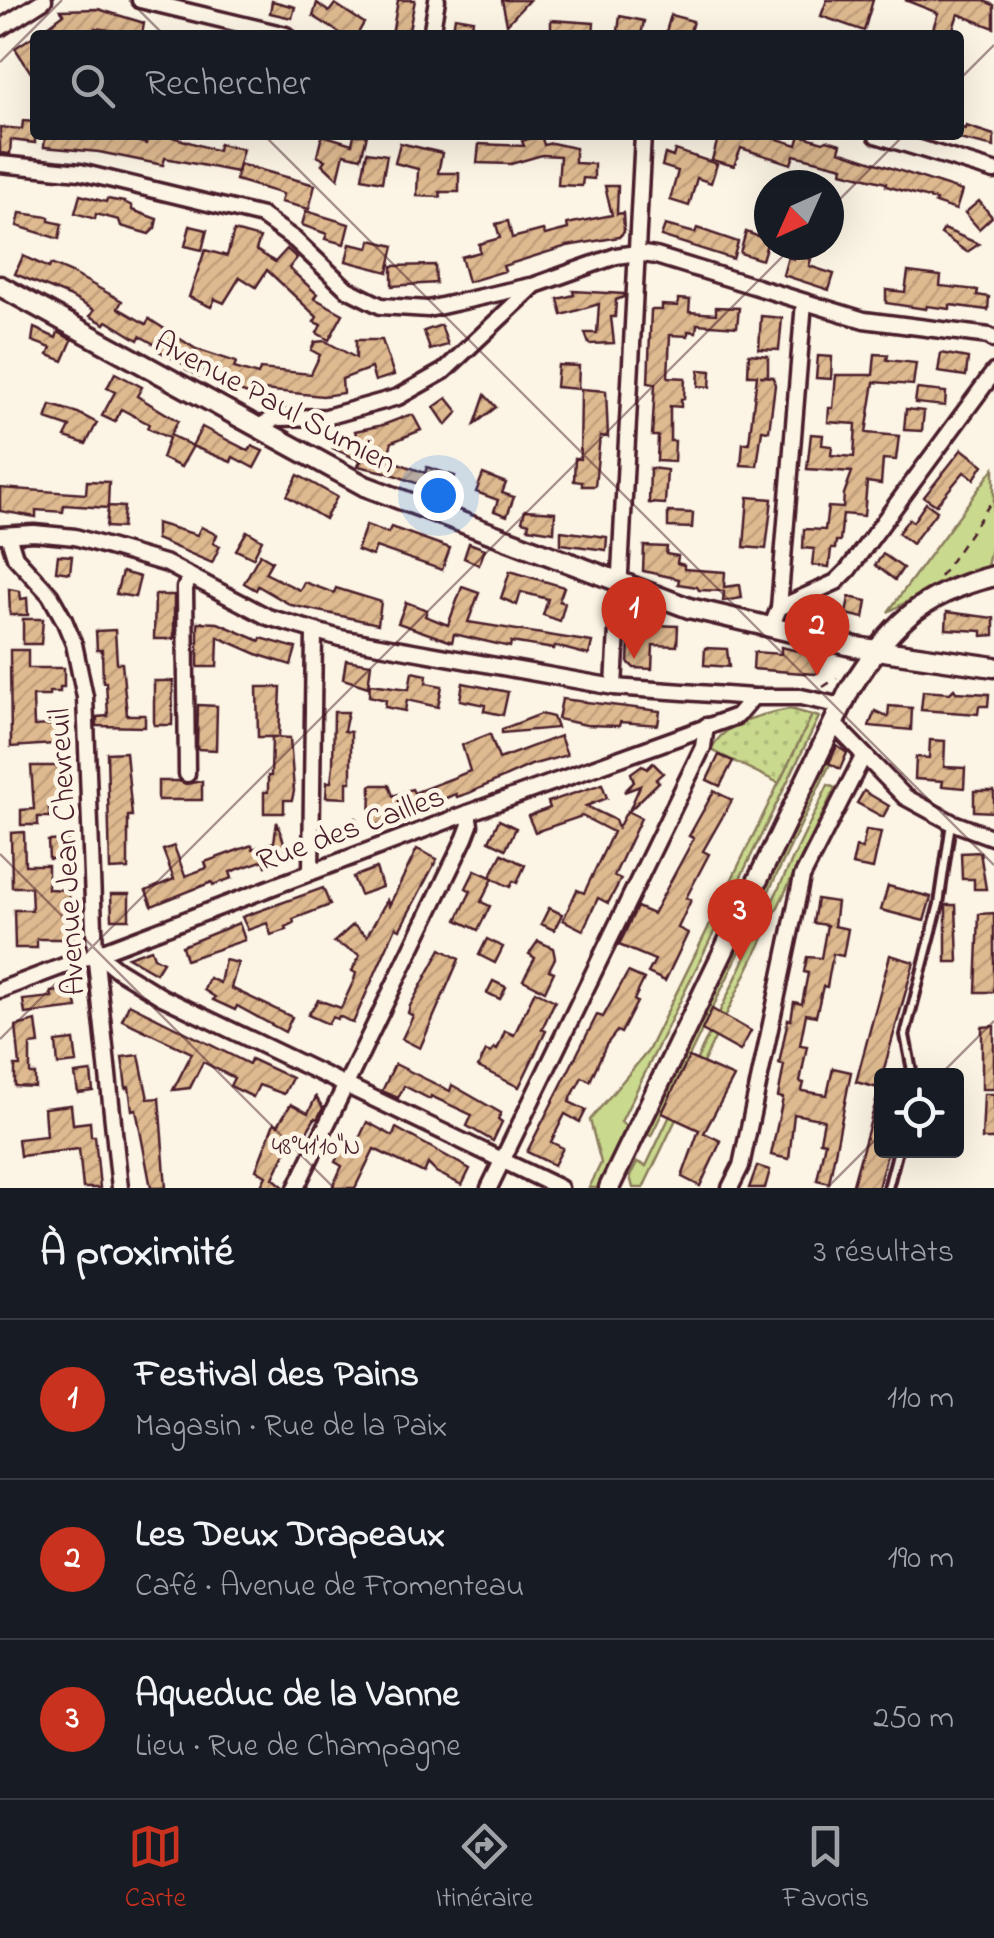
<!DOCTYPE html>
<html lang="fr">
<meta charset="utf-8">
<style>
body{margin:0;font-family:"Indie Flower",sans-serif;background:#242831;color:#f1f3f6}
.controls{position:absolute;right:30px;bottom:30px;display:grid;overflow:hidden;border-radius:10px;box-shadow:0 10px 40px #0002}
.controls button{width:90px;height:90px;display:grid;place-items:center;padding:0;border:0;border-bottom:2px solid #363941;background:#171b24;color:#f1f3f6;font:50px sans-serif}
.compass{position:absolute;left:754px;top:170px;width:90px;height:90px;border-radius:50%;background:#171b24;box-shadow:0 10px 40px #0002;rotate:225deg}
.you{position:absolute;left:438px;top:495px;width:35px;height:35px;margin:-25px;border:8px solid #fff;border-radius:50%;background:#1a73e8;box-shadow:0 0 0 15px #1a73e833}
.badge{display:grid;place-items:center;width:65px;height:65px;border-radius:50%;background:#c8321e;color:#fff;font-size:32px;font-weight:700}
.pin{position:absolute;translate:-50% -82px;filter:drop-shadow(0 2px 5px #0008)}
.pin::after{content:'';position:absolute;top:52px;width:35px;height:30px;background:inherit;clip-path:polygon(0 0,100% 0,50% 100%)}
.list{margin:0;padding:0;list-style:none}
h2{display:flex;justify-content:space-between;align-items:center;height:130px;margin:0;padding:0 40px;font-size:42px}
h2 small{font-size:32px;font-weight:400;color:#9ea1a6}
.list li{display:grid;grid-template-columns:65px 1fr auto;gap:30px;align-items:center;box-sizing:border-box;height:160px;padding:0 40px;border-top:2px solid #363941}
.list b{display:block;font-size:38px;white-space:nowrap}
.list p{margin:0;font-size:32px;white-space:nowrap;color:#9ea1a6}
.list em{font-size:32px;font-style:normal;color:#9ea1a6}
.icon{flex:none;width:55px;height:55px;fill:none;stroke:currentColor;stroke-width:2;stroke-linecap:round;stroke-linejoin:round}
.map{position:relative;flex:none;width:994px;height:1188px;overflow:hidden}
.search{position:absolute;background:#171b24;box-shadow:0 10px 40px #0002;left:30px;right:30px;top:30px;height:110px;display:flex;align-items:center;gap:25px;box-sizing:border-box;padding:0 35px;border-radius:10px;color:#9ea1a6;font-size:38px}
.sheet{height:610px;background:#171b24}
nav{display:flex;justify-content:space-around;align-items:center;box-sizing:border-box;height:140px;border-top:2px solid #363941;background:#171b24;font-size:28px;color:#9ea1a6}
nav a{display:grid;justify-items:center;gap:5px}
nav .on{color:#c8321e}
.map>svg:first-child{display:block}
.grass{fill:#c9d98d;stroke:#8a7c5c;stroke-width:2.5}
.park{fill:url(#park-dots);stroke:#8a7c5c;stroke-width:2.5}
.building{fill:url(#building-hatch);stroke:#4a1f2b;stroke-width:2.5}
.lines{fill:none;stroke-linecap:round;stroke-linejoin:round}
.lane-casing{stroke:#4a1f2b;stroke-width:14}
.street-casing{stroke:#4a1f2b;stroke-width:21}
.secondary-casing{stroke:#4a1f2b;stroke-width:25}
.path{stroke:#4a1f2b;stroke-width:2.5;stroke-dasharray:8 8;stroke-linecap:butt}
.lane{stroke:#fcf5e5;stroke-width:6}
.street{stroke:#fcf5e5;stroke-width:14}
.secondary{stroke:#fcf5e5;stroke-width:18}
.ticks{fill:none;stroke:#4a1f2b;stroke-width:2.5;stroke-opacity:0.45}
.labels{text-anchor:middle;stroke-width:9;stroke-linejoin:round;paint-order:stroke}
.street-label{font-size:32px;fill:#4a1f2b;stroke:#fcf5e5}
.ticks-label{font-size:25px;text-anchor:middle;fill:#4a1f2b;stroke:#fcf5e5;stroke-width:9;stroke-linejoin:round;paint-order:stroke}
</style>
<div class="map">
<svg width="994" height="1188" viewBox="0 0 994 1188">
<defs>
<pattern id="park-dots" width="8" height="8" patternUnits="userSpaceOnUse" patternTransform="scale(2.5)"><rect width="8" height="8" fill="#c9d98d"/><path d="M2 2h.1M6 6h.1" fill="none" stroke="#aeba7a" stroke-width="1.8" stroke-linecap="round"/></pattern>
<pattern id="building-hatch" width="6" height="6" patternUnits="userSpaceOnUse" patternTransform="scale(2.5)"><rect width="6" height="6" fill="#dfba90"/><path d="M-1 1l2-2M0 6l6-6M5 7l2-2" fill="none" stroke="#c19f7c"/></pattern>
</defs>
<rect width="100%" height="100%" fill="#fcf5e5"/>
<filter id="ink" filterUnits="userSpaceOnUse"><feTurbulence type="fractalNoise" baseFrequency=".01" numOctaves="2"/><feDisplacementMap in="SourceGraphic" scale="20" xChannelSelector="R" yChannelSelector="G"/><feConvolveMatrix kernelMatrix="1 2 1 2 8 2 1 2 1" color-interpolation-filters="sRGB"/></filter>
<g filter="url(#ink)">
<g class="grass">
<path d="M994,468V534L986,571L950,578L888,612Z"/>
<path d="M812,715L819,717L621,1122L629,1129L601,1188H589L601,1163L590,1120L648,1051Z"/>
<path d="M824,761L830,764L651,1136L644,1132Z"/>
<path d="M828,785L835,788L643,1188H633L630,1176L637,1162L646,1166Z"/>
</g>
<path class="park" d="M790,709L812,715L779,783L711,750C724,722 762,714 790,709Z"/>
<g class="building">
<path d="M398,0H415L408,35H392Z"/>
<path d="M502,0H529L507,24Z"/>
<path d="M827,0H873L864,31L821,16Z"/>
<path d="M905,0H982L994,5V28L958,14L951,35H931L938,13Z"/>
<path d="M272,1L295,7L292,18L270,13Z"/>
<path d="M317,3L329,12L335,4L364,23L357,35H343L313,16Z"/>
<path d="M98,9L144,23L142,35L95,28V33L69,34L65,31L59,35H36L64,14L61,10Z"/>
<path d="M671,15L693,21L689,35H665Z"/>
<path d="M620,16L644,21L641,35L618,31Z"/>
<path d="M455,17L473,20L470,35H452Z"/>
<path d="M551,20L594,23L593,35H551Z"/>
<path d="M35,35V79L15,48Z"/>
<path d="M23,121L35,122V143L11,140L10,154L0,153V127L22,129Z"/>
<path d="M966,126L994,135V147L959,139V127L965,129Z"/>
<path d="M45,135H117L146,144L148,135H166L218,151L219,144L243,149L237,172L165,158L163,165L99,152L44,147Z"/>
<path d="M322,135L352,144L354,135H367L361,158L344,154L338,179L322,164L325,160L317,156Z"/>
<path d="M541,135L544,145L552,143L575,148V163L594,164V179L583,178L582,186L558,185L560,156L542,155L511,164L477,163L479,144L524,146L522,141Z"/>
<path d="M719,135H775L774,138L797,145L800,135L823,142L827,140L841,144L839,151L962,191L956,210L935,203L936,200L886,186V183L842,172L843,167L794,155L791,164L741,148L734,166L712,160Z"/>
<path d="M400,143L442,153L438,173H459V192H440L441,197L417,196L418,169L395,163Z"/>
<path d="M675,150L717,164L711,183L697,178L689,206L670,200L678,171L662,166L665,154L673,157Z"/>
<path d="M367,152L387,155L382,182L362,178Z"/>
<path d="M239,164L315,185L309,209L281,202L283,194L236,180Z"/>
<path d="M605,186H618L617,214L623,213L624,232L619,237L567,246L503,266L505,271L468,282L461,257L480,252L479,244L500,238L496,224L508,221L512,238L543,230L545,235L568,229L567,224L612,215Z"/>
<path d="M80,195L106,202L107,199L124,202L132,206V210L157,219L155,228L149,234L121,226L119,220L96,214L95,219L75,213Z"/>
<path d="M979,201L992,217L979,229L965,213Z"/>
<path d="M306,211L349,224L344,244L325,239L327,234L302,225Z"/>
<path d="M20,213L49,217V221L62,224L59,239L17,226Z"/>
<path d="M665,225L695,233L697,228L738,242L733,259L661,236Z"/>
<path d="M190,226L207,230L202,250L185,246Z"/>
<path d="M944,229L979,244L967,252L941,234Z"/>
<path d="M234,231L260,238L256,250L275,262L287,249L297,258L289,268L317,294L314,298L343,314L329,340L317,333L321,325L314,322L317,317L267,270L256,287L240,277L224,303L215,299L211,307L189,297L205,250L227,256Z"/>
<path d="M746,232L768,240L762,260L740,253Z"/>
<path d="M371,240L394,246L388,272L346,261L350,244L369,248Z"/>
<path d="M795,255L811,259L809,266L834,274L829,290L783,275L788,257L794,259Z"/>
<path d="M23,256L49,268L51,264L72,273L122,301L118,308L146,324L149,319L196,349L236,362L234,368L258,375L260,369L311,374L320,355L311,350L315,342L325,341L356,358V340H382L394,375L375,381L371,368L342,379L343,393L323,396L253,389L251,395L227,387L229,381L202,370L199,376L186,369L187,366L159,351L161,348L140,336L138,340L107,321L105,324L90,316L94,310L69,296L15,274Z"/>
<path d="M435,265L436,283L392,286V266Z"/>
<path d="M908,272L941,276L940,286L978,290L977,295L989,297L988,310L950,305V309L927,306L926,309L886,303V290L905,292Z"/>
<path d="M573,291L624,294V297L616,300L615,317H611L614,343L589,344L585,333H597L599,304L562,315L558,299L574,295Z"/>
<path d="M678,299L690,300L689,312L716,314V307L739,308L737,327L697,324L696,332L688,331V336L670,335L668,377L685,378L684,399H681V407L670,406V441H675L674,462L657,461L658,436H652L655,384L648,383L651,310H662V305L678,306Z"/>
<path d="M761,316L782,318L779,350L759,349Z"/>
<path d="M441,325L448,345L430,350L424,331Z"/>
<path d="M34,328L56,338L58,332L72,340L63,361L48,355L51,348L32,341Z"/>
<path d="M941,353L968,358L966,376L938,372Z"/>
<path d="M749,354L768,356V376H760L773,377L775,385L769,431L762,430L757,466L741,465L743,443H749L757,375H748Z"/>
<path d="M875,354L888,355L887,360L916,363L913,385L874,382L866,433L899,436L896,460L883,459L881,484L867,482L864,516L843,514L840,541H836L835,549H831L829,567L812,565L814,549L803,548L804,529L825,530L828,507L843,508L844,494L852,472L807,469L811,434L823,435L822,445L832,446L831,455L854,457L856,424L828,422L829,408H833L836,375H873Z"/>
<path d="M818,356L832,357L831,379L816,378Z"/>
<path d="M558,365L579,366L578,389L556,387Z"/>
<path d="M699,370L711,371L710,387L698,386Z"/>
<path d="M115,373L142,387L137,396L178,421L170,435L193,446L181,467L162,458L169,438L147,428L149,424L121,409L115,422L102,416L115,392L107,388Z"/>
<path d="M581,389L606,391L608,437L600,436L595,486H582V482L574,481L575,458L580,459Z"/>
<path d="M917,389L946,392L945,406L915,403Z"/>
<path d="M485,395L496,407L475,424Z"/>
<path d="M447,398L458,412L446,425L434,407Z"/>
<path d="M51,405L78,413L97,423L86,444L65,437L70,427L46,419Z"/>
<path d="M906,409L924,411L922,431L904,430Z"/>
<path d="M409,415H413L421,430L392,442L387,459L425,473L427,467L455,476L448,495L389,473L358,466L361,461L333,448L338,436L358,441L355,431L383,425Z"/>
<path d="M202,427L249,451L252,446L263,451L254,468L233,457L231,462L192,446Z"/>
<path d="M962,449L983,465L974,479L964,472L936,505L924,497Z"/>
<path d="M650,468L667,470L665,504L649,503Z"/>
<path d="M483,474L506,483L502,493L514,497L507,516L494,511L498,500L476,492Z"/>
<path d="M298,475L337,497L325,519L287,496Z"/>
<path d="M87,481L109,482L108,506L124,507L122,528L106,527L108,508L64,505L63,512L36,510V517L0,511V488L86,494Z"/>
<path d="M748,497L772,499L766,549L744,547Z"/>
<path d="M926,503L937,511L912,544L898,533L909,519L913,522Z"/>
<path d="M525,510L555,512L554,532L528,528L529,523L522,521Z"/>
<path d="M668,512L693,513L692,528L668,527Z"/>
<path d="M156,523L197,535L201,527L217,535L213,543L220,546L212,563L156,539Z"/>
<path d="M366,525L388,533L391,527L450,548L442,570L376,547L372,556L357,550Z"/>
<path d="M247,531L262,540L253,558L236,550Z"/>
<path d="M561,531L607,537L606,550L561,544Z"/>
<path d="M469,543L485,549L479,565L464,558Z"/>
<path d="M644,546L667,547L666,554L678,556L677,563L684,565V569L725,572L724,587L740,585L742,598L723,601L724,591L699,590L697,587L678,584L679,579L643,571Z"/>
<path d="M260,554L272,561L265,573L300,590L304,582L334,593L336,588L381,602L378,624L291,605L258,586L256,590L244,583Z"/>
<path d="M883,554L903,568L895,580L875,565Z"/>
<path d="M58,555L72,556L70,573L56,571Z"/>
<path d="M510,571L564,587L559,601L565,603L560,621L543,615L548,599L521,592L517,605L501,598Z"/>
<path d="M122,572L140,577L135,597L116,594Z"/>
<path d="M462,587L479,593L468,622L592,642L589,655L555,646L554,649L511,642L510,647L454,634L452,642L398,623L406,602L427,610L425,616L448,625Z"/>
<path d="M9,589L20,591L21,599L27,598L28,615H10Z"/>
<path d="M155,595H174V639H154Z"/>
<path d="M849,597L867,601L864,618L846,614Z"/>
<path d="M637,603L655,609L654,625L678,626L677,646L653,645L652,669L634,668L628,662L631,606Z"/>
<path d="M947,612L994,618V635L982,636V631L946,629Z"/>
<path d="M23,619H43L41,644H23Z"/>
<path d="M198,622L218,623L260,641L261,638L296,648L291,665L259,655L218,637L217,667H198Z"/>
<path d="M115,630L117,663H122L127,715H145V727L97,726V717L108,716L106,682H103L102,650H97L96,631Z"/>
<path d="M781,647L820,656L819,671L815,674L753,669L754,652L781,654Z"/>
<path d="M705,648L727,649L729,667L704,665Z"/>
<path d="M10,650H28V668H64V687H60V692H49V696H33L34,726L67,724L68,743L11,747Z"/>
<path d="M346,660L371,664L368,687L343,679Z"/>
<path d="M412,672L427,675L426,683L442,686L438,707L407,700L405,711L385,707L386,700L369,696L370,684L409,689Z"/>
<path d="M154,681H173L172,725H154Z"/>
<path d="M463,683L508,692L503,715L484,711L485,705L460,700Z"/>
<path d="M257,687H281L279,737H258Z"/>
<path d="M954,689L956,692L989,694L988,706H979L978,714L921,710L923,691L950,693Z"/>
<path d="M562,699L660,711L658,725L620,722L619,726L586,725L558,719Z"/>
<path d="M198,705L217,706L216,750L197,749Z"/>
<path d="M889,706L912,708L911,730L869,726L875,711L888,717Z"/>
<path d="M334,712H348L344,731L351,732V782H347V798L326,797L327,782H331L333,766Z"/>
<path d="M541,714L553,717L557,728L502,733V729Z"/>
<path d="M490,734L499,759L560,736L567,755L531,765L469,793L457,797L456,794L370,828L371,785H389L393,796L412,789L414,793L453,778L470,771L462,745Z"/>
<path d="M272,737L290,738L294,791L292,800H284V813H264V792H268V776H271Z"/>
<path d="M930,740L945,741L944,767L965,768L964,788L942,786L943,781L915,779L916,757L929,758Z"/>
<path d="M837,746L847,753L840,769L829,763Z"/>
<path d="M126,752L132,816H128V869L110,870L107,753Z"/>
<path d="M719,755L733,761L720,786L707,780Z"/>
<path d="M653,763L663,773L656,779L659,782L629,811L640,786L624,792L634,782L631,773L642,765L647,769Z"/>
<path d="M31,766H69L72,793L70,799H58L59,807H49V817H38V825H21V810L34,809Z"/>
<path d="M158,781H179L186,784L202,781V800H158Z"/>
<path d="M602,784L607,798L586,806L615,820L618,828L627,811L641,818L614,876L621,879L608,903L598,898L583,930L563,920L577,890L584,893L613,832L582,816L535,832L528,816L550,808L548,802Z"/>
<path d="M714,791L732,800L703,851L709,854L686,898L691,900L678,928L688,933L665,981L648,973L655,960L619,945L637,907L653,914L694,838L689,836Z"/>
<path d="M864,791L889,806L883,817L857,803Z"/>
<path d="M974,791H994V812L974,811Z"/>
<path d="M356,818L361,833L337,841L333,827Z"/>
<path d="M499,820L516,828L506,849L489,841Z"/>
<path d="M277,822L289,857L266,866L264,860L230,872L232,878L213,885L212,882L152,906L146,891L174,879L163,850L174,846L185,876L207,868L205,862L252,845L253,849L274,842Z"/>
<path d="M866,830L881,832L873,869L852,865L856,847L862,849Z"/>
<path d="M24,832L25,865H48V889L69,890V899H73V939H37V948H15L14,910H32L31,887H12L11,833Z"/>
<path d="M70,840L71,858L49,859L48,841Z"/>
<path d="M417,849L437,859L400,929L396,927L353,1023L339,1016L337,1019L332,1017L328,1024L308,1015L318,1000L341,1008L354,980L356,973L352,971L360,955L334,942L353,925L367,936L387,900L389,906Z"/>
<path d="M980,852L986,889H974V879H962L961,853Z"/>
<path d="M502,854L525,865L517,883L513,881L510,887L490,877Z"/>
<path d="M376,868L382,887L360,895L353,877Z"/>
<path d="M475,870L493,878L481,902L490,906L478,930L457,920L471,891L466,888Z"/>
<path d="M888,886L931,897L924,921L881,910Z"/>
<path d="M323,888L330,905L293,919L294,923L286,927L287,930L271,935L267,923L248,930L242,917Z"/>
<path d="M111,894H129V919H112Z"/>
<path d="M817,899L837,902L834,926L848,929L843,956L833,954L827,987L823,986L816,1016L806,1014L800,1045L807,1046L800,1082L804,1083L802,1091L827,1095L833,1068L851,1072L829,1183L817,1180L825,1142L820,1141L824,1120L794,1114L789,1159L771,1155L783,1098L778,1097L784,1065L779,1064L788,1019L791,1020L794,1002L802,1004L808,973L804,972L807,957L821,958L827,925L813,923Z"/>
<path d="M946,905H956L958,962H946Z"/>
<path d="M549,908L562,914L554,930L541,924Z"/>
<path d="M994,913V992H976L979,914Z"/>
<path d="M239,923L245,940L186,960L182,946Z"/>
<path d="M487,939L503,947L495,963L479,955Z"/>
<path d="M538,941L553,948L555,958L549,970L554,972L545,991L523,980L535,958L529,954Z"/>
<path d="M151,949L154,957L163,962L156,973L128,957Z"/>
<path d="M441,949L459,959L420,1048L402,1039L413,1016L408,1013L410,1006Z"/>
<path d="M890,955L914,962L882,1076V1089L856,1082Z"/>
<path d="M225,960L238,963L231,988L292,1017L285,1032L237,1006L235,1010L213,1000L215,997L204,990L209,978L220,983Z"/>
<path d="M628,972L644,979L634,1000L637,1002L621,1033L617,1031L606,1045L590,1081L582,1077L569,1102L586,1110L580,1122L565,1114L551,1142L563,1148L554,1165L527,1152L597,1015L603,1017Z"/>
<path d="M493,981L506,987L500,999L487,993Z"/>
<path d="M74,989L77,1008L25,1014L23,1000L52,997L51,992Z"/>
<path d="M535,991L555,1001L542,1029L546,1031L519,1087L478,1067L486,1051L491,1053L494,1048L497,1050L505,1031L514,1035Z"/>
<path d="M129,1004L249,1064L251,1059L292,1078L284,1094L259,1085L253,1097L230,1086L234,1078L203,1062L190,1088L173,1090L192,1053L122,1020Z"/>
<path d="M712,1009L751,1031L740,1051L702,1030Z"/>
<path d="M36,1021L39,1044L30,1045V1074H35V1087L15,1086V1066H20L16,1026Z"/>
<path d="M994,1026V1089H982V1027Z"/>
<path d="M74,1040L77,1063L58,1065L56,1042Z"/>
<path d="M139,1055L148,1099L159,1098L166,1188H151L136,1109L132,1110L129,1087L126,1088L122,1057Z"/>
<path d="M689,1057L734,1077L704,1133L721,1141L700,1186L682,1177L699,1130L662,1113Z"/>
<path d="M395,1064L450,1091L452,1085L501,1113L498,1119L502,1122L493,1141L467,1126L472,1115L431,1096L430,1099L404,1086L398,1098L382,1091Z"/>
<path d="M91,1072L93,1091L78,1093L75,1074Z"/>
<path d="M878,1094H882V1150H888L878,1188H852Z"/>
<path d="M984,1094H994V1139H982Z"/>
<path d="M316,1097L323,1108L317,1119L315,1118L305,1135L297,1129L273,1178L285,1188H260L266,1176L256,1170L274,1123L278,1125L291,1104L308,1113Z"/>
<path d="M71,1105L73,1124L90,1122L91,1136H95L100,1188H83L79,1149L20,1156L18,1139L46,1136L44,1108Z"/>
<path d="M367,1122L393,1136L396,1128L470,1169L462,1185L436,1172L428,1164L424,1173L374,1149L355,1188H332L342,1166L335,1162L343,1147L346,1148L350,1140L357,1143Z"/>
<path d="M757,1166L770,1170L765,1188H749Z"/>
</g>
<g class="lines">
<defs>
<g id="lane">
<path d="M913,1076L905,1035L939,904L951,823"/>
<path d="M888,1188L898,1150"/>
</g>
<g id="street">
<path d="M140,0L286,35"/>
<path d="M0,28L44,0"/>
<path d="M431,35L437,0"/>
<path d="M876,135L994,171"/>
<path d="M0,164L80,172L262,216L295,240L347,289L381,306L428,309L530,286"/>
<path d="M258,427L275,418L326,417L398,397L444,371L535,285L616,256L637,253L656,256L864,320L989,336L994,340"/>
<path d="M0,535L34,533L75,537L167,564L268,617L340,638L614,687L753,697H801L842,706"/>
<path d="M8,535L15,557L50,595L64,620L74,644L85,697L95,952L120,1188"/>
<path d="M779,608L836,582L848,570L994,372"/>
<path d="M771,628L779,608L804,302"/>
<path d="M614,687L643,135"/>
<path d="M834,724L905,797L951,822L994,838"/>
<path d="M187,774L185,588L190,576"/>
<path d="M311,871L314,633"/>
<path d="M95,952L118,970L162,997L560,1188"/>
<path d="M0,990L468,813L737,716L753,697"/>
<path d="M296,1188L465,838L470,825L468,813"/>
<path d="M489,1188L703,747L706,726"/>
<path d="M730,1188L741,1166L802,877L864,755"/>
</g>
<g id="secondary">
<path d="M0,286L365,486L689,608L856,647L994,667"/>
<path d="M609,1188L850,689C891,625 918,595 994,576"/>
</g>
</defs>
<use href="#lane" class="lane-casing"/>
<use href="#street" class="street-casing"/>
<use href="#secondary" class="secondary-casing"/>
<g class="path">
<path d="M940,577L994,498"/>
<path d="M823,687L837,678"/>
</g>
<use href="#lane" class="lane"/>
<use href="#street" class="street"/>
<use href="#secondary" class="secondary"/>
</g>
</g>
<path class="ticks" d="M129,0L164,35M0,62L62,0M959,80L994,45M264,135L994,865M829,210L904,135M0,854L334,1188M0,1039L794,245M939,1076L994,1021M827,1188L882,1133"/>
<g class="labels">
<g class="street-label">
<text transform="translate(276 401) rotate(28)" y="11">Avenue Paul Sumien</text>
<text transform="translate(350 827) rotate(-20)" y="11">Rue des Cailles</text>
<text transform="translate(65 852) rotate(-93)" y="11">Avenue Jean Chevreuil</text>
</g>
</g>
<g class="ticks-label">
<text x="316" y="1154">48°41'10"N</text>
</g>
</svg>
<div class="controls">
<button><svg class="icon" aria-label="locate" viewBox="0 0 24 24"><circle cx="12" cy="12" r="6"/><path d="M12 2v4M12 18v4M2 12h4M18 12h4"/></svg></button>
</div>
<svg class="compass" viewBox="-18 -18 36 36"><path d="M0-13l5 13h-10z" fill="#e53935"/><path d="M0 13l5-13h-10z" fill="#9ea1a6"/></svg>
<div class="you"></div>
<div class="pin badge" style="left:634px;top:659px">1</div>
<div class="pin badge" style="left:817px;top:676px">2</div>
<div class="pin badge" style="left:740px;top:961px">3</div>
<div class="search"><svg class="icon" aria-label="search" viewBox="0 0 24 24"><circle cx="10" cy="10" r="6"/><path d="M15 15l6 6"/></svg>Rechercher</div>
</div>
<section class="sheet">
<h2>À proximité<small>3 résultats</small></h2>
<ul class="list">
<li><span class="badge">1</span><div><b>Festival des Pains</b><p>Magasin · Rue de la Paix</p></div><em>110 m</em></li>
<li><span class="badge">2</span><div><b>Les Deux Drapeaux</b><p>Café · Avenue de Fromenteau</p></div><em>190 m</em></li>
<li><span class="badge">3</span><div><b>Aqueduc de la Vanne</b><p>Lieu · Rue de Champagne</p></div><em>250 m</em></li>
</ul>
</section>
<nav>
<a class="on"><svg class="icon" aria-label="map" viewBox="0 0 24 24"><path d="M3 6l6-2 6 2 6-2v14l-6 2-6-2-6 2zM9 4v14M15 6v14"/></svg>Carte</a>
<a><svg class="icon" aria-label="directions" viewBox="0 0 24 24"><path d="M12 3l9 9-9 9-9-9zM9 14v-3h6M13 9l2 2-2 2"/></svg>Itinéraire</a>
<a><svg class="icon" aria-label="saved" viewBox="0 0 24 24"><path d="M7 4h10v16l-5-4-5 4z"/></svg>Favoris</a>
</nav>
